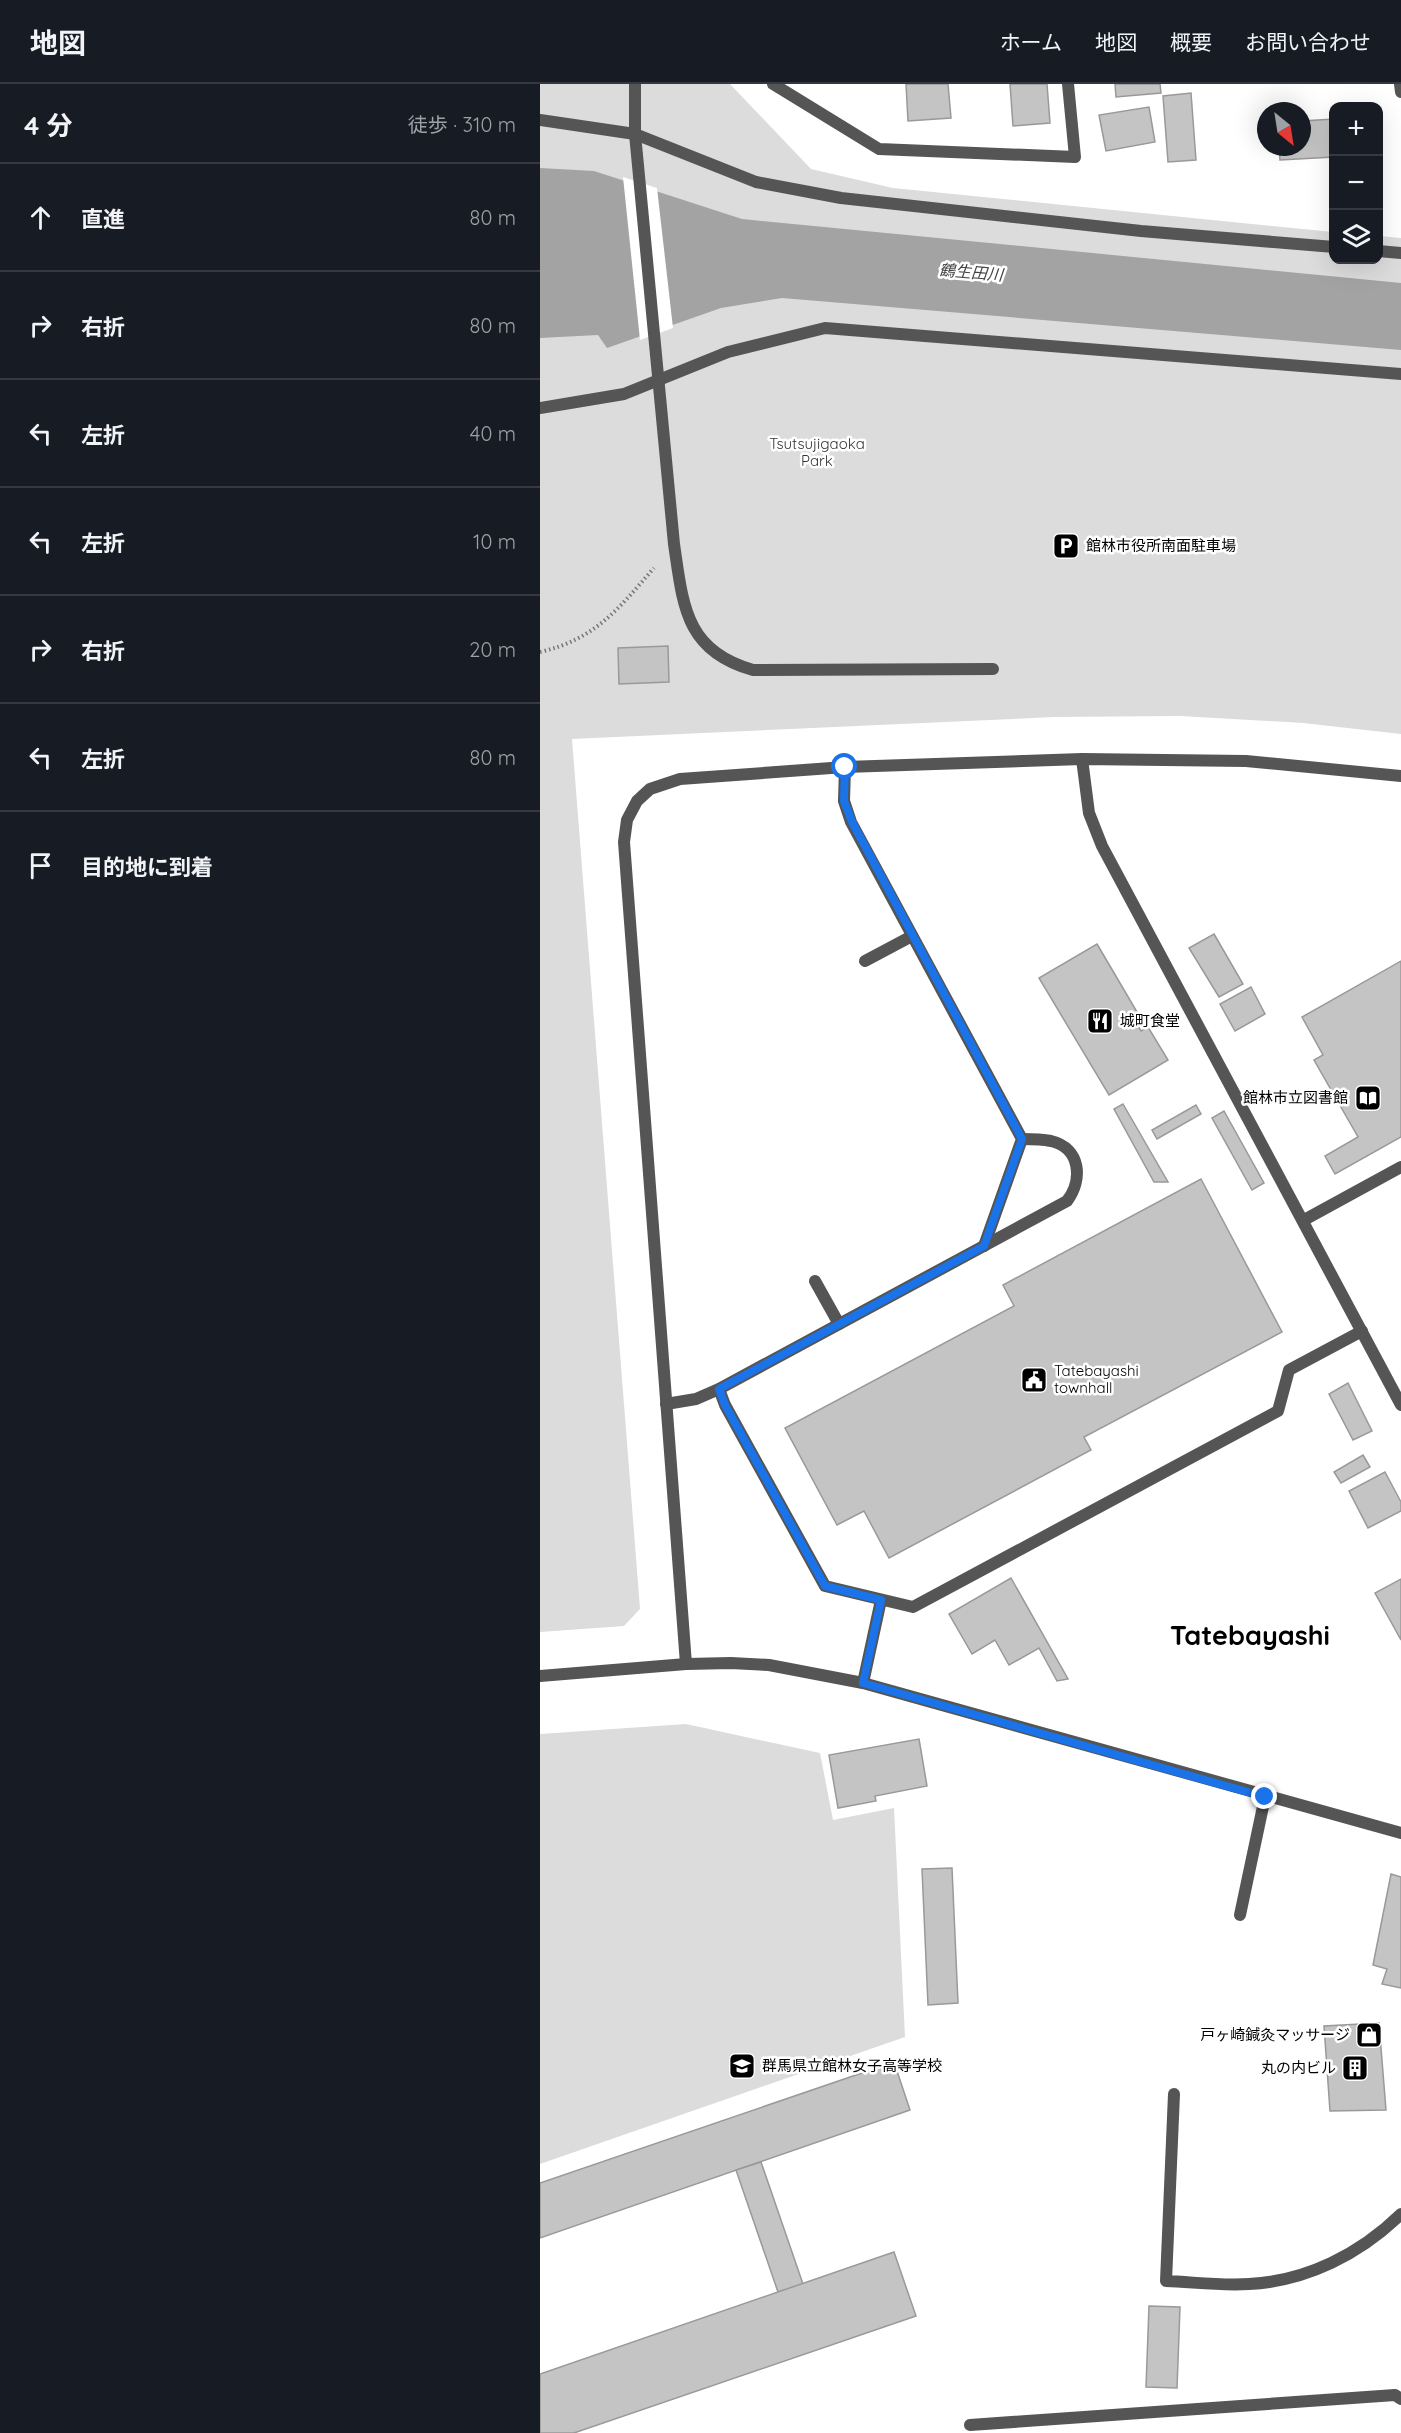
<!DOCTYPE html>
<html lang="ja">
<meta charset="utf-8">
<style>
body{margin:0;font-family:Quicksand,"Noto Sans JP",sans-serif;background:#20242c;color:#f1f3f6}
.controls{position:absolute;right:18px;top:18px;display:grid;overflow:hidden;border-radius:12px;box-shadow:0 6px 24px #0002}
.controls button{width:54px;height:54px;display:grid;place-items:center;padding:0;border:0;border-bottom:2px solid #363941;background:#171b24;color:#f1f3f6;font:30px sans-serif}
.compass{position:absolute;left:717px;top:18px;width:54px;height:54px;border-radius:50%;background:#171b24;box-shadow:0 6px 24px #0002;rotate:150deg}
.stop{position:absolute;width:18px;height:18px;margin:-14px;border:4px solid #1a73e8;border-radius:50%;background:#fff}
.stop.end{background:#1a73e8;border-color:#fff;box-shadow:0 2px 6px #0008}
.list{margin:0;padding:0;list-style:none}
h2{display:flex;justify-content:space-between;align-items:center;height:78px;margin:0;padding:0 24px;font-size:26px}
h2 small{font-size:20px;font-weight:400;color:#9ea1a6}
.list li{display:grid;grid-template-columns:39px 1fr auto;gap:18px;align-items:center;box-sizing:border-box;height:108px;padding:0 24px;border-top:2px solid #363941}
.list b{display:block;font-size:22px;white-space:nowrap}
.list em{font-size:20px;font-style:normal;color:#9ea1a6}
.icon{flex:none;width:33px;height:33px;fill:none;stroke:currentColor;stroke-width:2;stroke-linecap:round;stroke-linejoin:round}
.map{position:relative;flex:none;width:861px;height:2349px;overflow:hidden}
header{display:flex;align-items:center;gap:36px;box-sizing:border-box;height:84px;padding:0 30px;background:#171b24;border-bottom:2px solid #363941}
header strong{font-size:28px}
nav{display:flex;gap:33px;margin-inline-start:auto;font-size:21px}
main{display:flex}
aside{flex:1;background:#171b24}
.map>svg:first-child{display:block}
.green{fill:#dcdcdc}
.water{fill:#a3a3a3}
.pier{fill:#fff}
.building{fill:#c4c4c4;stroke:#999;stroke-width:1.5}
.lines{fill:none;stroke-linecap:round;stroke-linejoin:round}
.path{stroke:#777;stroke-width:4;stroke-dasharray:1.5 3;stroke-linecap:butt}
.service{stroke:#555;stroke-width:12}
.pedestrian{stroke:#555;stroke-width:12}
.minor{stroke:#555;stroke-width:12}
.tertiary{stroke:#555;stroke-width:12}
.route{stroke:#1a73e8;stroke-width:8}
.labels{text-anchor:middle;stroke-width:5;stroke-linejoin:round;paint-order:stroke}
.park-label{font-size:15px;fill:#333;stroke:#fff}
.poi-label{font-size:15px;fill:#000;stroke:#fff;text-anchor:start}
.water-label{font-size:16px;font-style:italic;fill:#444;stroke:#fff}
.town-label{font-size:27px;font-weight:bold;fill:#000;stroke:#fff}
</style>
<header>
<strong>地図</strong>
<nav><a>ホーム</a><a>地図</a><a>概要</a><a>お問い合わせ</a></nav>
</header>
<main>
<aside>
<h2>4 分<small>徒歩 · 310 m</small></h2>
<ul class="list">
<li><svg class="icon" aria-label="ahead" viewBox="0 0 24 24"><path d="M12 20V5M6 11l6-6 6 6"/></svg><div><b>直進</b></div><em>80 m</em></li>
<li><svg class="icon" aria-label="right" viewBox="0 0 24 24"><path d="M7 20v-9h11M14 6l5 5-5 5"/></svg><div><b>右折</b></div><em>80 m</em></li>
<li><svg class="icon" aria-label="left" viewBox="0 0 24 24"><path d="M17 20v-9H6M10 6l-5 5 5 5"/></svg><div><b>左折</b></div><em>40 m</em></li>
<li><svg class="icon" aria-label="left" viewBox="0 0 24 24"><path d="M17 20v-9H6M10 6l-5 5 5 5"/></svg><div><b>左折</b></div><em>10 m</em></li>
<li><svg class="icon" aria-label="right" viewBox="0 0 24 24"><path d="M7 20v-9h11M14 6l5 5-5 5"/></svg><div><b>右折</b></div><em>20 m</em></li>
<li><svg class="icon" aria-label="left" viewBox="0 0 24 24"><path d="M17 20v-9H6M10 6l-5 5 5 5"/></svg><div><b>左折</b></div><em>80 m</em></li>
<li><svg class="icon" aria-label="arrive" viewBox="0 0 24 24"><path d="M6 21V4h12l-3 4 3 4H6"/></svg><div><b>目的地に到着</b></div></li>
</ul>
</aside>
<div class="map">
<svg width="861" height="2349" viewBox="0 0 861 2349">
<rect width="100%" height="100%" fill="#fff"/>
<g class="green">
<path d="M0,0H190L271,85L353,104L793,148L794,176H838L839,152L861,154V650L763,639L640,632L514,633L32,655L100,1525L84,1542L0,1548Z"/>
<path d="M146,1640L280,1669L293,1736L354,1724L365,1953L0,2080V1650Z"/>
</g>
<path class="water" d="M0,84L54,87L202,135L861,199V266L242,214L181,224L67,264L58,251L0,254Z"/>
<path class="pier" d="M83,93L117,104L133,244L100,256Z"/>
<g class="building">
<path d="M366,0H408L411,34L368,37Z"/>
<path d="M470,0H507L510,39L473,42Z"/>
<path d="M575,0H620L621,9L576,13Z"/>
<path d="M651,9L656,76L628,78L623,12Z"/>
<path d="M609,23L615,58L566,67L559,31Z"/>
<path d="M794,35V73L740,76L739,63H762V37Z"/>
<path d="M128,562L129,598L79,600L78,564Z"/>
<path d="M674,850L703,900L679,913L649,864Z"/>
<path d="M557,860L597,928L591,931L601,947L608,943L628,976L569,1011L499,894Z"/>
<path d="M861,877V1053L795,1090L785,1072L818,1053L774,976L783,971L762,933Z"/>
<path d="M711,903L725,930L695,947L680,920Z"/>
<path d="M583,1020L628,1098H614L574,1025Z"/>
<path d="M656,1021L661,1030L617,1055L612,1046Z"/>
<path d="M684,1027L724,1099L712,1106L672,1034Z"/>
<path d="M661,1095L742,1248L544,1353L551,1366L349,1474L324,1427L297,1441L245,1344L474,1222L463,1201Z"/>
<path d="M808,1299L832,1347L813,1356L789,1310Z"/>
<path d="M823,1371L830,1383L801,1399L794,1388Z"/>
<path d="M845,1388L861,1418V1427L828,1444L809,1407Z"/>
<path d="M471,1494L528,1595L517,1597L499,1564L469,1581L455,1556L432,1570L409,1530Z"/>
<path d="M861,1495V1556L835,1509Z"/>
<path d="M379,1655L387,1702L335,1712L336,1717L298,1724L289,1671Z"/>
<path d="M412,1784L418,1919L388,1921L382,1785Z"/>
<path d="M851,1790L861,1793V1904L842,1900L847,1885L833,1881Z"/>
<path d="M839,1939L846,2026L790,2027L784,1942Z"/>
<path d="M354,1978L370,2026L0,2154V2099Z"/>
<path d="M221,2078L263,2200L238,2208L196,2086Z"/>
<path d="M354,2168L376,2232L34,2349H0V2290Z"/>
<path d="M609,2222L640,2223L637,2304L606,2303Z"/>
</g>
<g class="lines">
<path class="path" d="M0,568C56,555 78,525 114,484"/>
<g class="service">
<path d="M305,683L304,717L311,738L482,1055L444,1162"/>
<path d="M325,877L372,852"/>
<path d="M764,1136L861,1083"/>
<path d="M275,1197L299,1240"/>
<path d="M179,1305L185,1321L285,1502L373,1523L738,1327L749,1286L822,1247"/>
<path d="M126,1320L156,1315L179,1305L527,1117C543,1096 541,1064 511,1057C501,1055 491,1055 482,1055"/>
<path d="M323,1599L341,1516"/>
<path d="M700,1831L725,1713"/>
</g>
<g class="pedestrian">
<path d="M95,0V50L134,460C143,521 145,567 213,586L453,585"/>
<path d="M0,36L95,50L216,98L301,114L601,147L794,163"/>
<path d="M838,167L861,169"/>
<path d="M0,324L84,310L188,268L285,244L861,290"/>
</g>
<g class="minor">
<path d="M233,0L339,65L535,73L528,0"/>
<path d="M860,0L861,8"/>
<path d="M542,675L549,729L562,762L861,1321"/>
<path d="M634,2010L626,2197C653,2198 681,2202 709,2200C767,2197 820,2170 861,2130"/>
<path d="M430,2341L855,2311L861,2315"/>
</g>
<g class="tertiary">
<path d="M146,1580L84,758L87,736L97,717L110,705L140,695L305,683L542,675L706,677L861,692"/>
<path d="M0,1592L146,1580L191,1579L229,1581L323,1599L861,1749"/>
</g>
</g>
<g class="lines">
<path class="route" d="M305,683L304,717L312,738L482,1055L444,1162L179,1305L185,1321L285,1502L341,1516L323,1599L725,1713"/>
</g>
<defs>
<symbol id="parking-square" viewBox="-11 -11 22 22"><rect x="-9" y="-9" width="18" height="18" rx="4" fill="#000" stroke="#fff"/><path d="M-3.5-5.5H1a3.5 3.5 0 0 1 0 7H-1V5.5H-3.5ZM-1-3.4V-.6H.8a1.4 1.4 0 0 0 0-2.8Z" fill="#fff"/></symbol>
<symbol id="restaurant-square" viewBox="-11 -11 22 22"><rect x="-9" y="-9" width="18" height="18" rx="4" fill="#000" stroke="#fff"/><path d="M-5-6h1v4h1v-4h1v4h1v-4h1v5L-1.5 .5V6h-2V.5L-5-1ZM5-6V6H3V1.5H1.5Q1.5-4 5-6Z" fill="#fff"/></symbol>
<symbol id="library-square" viewBox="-11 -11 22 22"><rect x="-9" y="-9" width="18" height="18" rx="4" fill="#000" stroke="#fff"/><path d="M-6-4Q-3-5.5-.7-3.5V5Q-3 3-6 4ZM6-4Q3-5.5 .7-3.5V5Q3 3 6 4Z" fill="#fff"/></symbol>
<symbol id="civic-square" viewBox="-11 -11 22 22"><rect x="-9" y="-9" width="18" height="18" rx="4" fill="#000" stroke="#fff"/><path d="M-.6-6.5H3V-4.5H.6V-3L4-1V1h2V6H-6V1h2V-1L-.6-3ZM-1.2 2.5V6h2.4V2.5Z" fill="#fff"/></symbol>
<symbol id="shop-square" viewBox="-11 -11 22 22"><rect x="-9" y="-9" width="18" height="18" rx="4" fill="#000" stroke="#fff"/><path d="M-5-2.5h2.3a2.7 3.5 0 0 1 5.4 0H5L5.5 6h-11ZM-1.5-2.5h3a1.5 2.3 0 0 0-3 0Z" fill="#fff"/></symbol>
<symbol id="school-square" viewBox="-11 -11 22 22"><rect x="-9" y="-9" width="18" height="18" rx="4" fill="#000" stroke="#fff"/><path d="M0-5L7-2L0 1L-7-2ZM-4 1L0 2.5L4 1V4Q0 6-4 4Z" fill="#fff"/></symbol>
<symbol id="building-square" viewBox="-11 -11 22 22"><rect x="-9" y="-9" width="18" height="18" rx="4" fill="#000" stroke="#fff"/><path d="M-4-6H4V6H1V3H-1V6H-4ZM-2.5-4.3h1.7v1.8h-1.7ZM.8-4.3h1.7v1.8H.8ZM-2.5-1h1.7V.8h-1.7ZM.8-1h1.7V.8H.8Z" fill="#fff"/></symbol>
</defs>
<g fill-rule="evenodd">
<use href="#parking-square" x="511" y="447" width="30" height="30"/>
<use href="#restaurant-square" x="545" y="922" width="30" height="30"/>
<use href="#library-square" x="813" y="999" width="30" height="30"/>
<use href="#civic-square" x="479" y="1281" width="30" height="30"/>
<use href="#shop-square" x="814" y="1936" width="30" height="30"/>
<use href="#school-square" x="187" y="1967" width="30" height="30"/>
<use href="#building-square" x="800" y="1969" width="30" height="30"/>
</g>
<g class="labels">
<g class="park-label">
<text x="277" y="365">Tsutsujigaoka<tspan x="277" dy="17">Park</tspan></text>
</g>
<g class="poi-label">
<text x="546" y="467">館林市役所南面駐車場</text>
<text x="580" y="942">城町食堂</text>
<text x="808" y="1019" text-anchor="end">館林市立図書館</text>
<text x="514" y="1292">Tatebayashi<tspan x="514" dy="17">townhall</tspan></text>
<text x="810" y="1956" text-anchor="end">戸ヶ崎鍼灸マッサージ</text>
<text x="222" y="1987">群馬県立館林女子高等学校</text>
<text x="796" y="1989" text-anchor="end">丸の内ビル</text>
</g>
<g class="water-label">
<text transform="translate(431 188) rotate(5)" y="6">鶴生田川</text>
</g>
<g class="town-label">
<text x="710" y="1561">Tatebayashi</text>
</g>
</g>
</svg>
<div class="controls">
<button>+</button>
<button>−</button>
<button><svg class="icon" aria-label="layers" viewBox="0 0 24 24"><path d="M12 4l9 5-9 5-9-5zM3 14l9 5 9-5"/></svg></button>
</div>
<svg class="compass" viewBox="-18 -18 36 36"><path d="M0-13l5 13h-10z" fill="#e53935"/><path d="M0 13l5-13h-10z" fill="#9ea1a6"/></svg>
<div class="stop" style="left:305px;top:683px"></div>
<div class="stop end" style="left:725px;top:1713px"></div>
</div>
</main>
